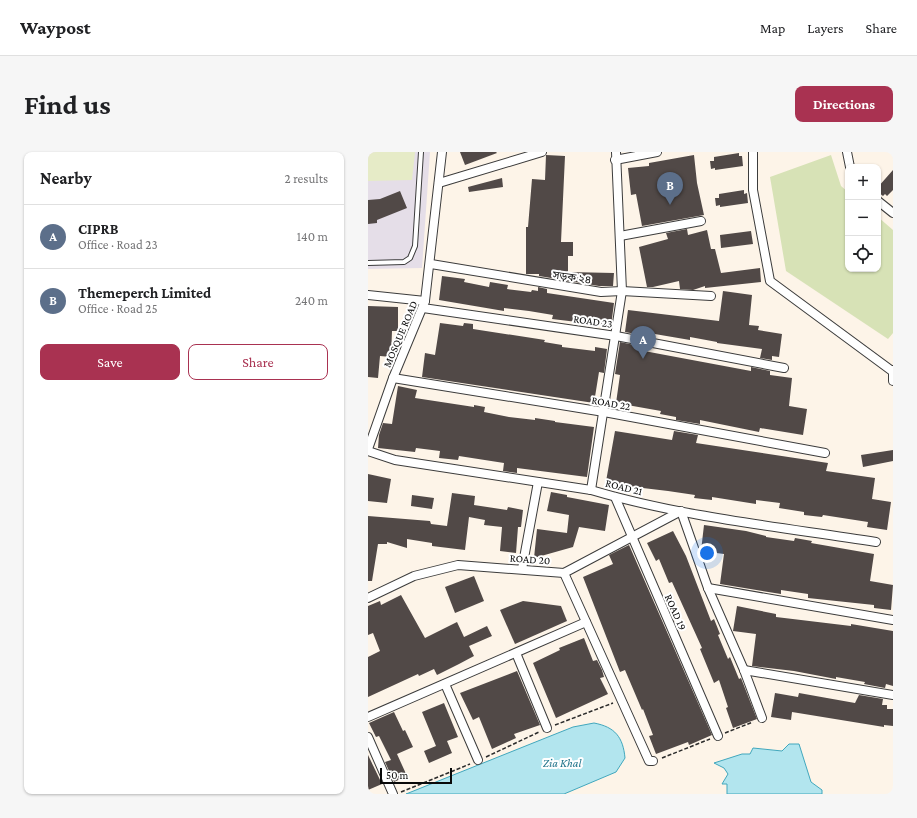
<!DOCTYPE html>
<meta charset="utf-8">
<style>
body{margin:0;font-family:"Crimson Pro","Noto Sans Bengali",serif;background:#f6f6f6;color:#202124}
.controls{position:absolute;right:12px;top:12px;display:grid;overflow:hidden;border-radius:8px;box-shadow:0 1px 3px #0004}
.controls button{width:36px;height:36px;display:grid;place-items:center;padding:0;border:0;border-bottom:1px solid #e0e0e0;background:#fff;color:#202124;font:20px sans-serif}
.scale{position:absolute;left:12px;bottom:10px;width:72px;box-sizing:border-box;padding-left:4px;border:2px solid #090909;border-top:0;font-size:11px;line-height:14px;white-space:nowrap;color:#090909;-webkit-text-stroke:3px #fff;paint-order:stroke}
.you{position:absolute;left:339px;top:401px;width:14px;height:14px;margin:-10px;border:3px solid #fff;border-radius:50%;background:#1a73e8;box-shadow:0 0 0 6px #1a73e833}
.badge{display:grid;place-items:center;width:26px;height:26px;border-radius:50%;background:#a93251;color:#fff;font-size:13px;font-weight:700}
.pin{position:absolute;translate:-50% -33px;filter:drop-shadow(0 1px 2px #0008)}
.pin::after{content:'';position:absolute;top:21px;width:14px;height:12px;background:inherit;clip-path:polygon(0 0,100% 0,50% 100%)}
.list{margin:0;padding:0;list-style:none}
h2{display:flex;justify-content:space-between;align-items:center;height:52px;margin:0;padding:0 16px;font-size:17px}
h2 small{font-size:13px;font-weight:400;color:#757577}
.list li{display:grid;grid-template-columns:26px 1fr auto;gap:12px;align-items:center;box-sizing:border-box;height:64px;padding:0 16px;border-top:1px solid #e0e0e0}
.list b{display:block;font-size:15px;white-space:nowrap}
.list p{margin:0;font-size:13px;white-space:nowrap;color:#757577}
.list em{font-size:13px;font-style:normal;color:#757577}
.actions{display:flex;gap:8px;padding:12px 16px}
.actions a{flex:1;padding:9px 0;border:1px solid #a93251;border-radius:8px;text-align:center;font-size:14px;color:#a93251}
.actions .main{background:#a93251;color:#fff}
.icon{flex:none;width:22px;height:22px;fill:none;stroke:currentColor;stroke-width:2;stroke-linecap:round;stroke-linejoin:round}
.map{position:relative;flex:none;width:525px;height:642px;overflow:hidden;border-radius:8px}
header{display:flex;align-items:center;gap:24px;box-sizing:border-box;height:56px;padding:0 20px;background:#fff;border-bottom:1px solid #e0e0e0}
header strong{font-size:19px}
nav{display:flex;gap:22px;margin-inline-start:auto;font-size:14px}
.intro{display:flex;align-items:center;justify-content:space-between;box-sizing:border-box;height:96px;padding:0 24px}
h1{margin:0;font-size:28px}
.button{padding:10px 18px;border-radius:8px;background:#a93251;color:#fff;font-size:14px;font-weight:700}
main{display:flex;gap:24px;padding:0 24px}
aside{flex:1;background:#fff;border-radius:8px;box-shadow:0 1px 3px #0004}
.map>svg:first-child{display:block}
.industrial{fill:#e5dee8}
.green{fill:#d7e2b6}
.pitch{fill:#e6ebc7}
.water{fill:#b2e5ee;stroke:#41a7bd}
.building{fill:#514947}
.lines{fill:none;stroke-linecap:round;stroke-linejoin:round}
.lane-casing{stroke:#3c3c3c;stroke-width:6}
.street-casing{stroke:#3c3c3c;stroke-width:10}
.path{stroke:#2b2b2b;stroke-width:1.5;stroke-dasharray:4 2;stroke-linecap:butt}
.lane{stroke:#fff;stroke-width:4}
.street{stroke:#fff;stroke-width:8}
.labels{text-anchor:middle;stroke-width:4;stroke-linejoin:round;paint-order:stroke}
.street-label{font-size:11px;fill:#090909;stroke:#fff}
.water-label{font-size:12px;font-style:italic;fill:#22758c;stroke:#fff}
</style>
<header>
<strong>Waypost</strong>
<nav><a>Map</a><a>Layers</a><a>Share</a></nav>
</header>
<div class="intro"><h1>Find us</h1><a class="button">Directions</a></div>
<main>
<aside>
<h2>Nearby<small>2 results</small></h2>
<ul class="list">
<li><span class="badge" style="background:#5c6f8a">A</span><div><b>CIPRB</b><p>Office · Road 23</p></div><em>140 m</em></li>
<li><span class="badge" style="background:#5c6f8a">B</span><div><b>Themeperch Limited</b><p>Office · Road 25</p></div><em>240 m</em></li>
</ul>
<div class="actions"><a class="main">Save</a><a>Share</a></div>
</aside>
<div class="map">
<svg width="525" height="642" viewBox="0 0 525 642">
<rect width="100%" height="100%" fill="#fdf4e8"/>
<path class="industrial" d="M0,0H62L54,116L0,117Z"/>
<path class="green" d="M463,3L473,34L480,40V117H510V65L525,78V181L520,187L418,119L402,25Z"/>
<path class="pitch" d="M0,0H47L44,28L0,29Z"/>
<g class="water">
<path d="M226,571C247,575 255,585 257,606L248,620L196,642H38L165,591L205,575Z"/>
<path d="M421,592H431L443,630L454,638V642H359V632H354L360,622L356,616L346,611L374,602H382L385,596L414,599Z"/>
</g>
<g class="building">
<path d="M92,0H128L129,1L97,13Z"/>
<path d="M371,1V4H374L375,14L347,18V16L343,17L342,9H346V5Z"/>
<path d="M178,3L197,4L193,90H205V104H200V120L246,121L245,134H231L171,124V122H158V75H160L164,27L177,28Z"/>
<path d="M326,3L329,31L336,63L274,74L268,42L263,43L260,16L281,14V11Z"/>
<path d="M525,18V38L519,44L517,42L515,44L510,40V35Z"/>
<path d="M134,26L135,35L101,40L100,35Z"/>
<path d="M376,38V42L379,41L380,51L352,55V53L348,54L347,46H351V42Z"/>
<path d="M32,39L39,56L9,68V71L0,72V48L12,47Z"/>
<path d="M319,77L320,83L339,78L343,97H347L353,121L392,116L393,130L337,136V134L325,138L312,137L311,129L285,135H279L271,95L300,87L298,81Z"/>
<path d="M383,79L385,92L353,96L352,83Z"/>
<path d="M74,124L97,127L96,130L121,135L122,130L140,133L139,137L163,140L164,138L170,139V135L179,137V141L246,151L243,174L184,167L185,163L161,159L136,156V159L71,148Z"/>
<path d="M355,139L384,143L381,173L391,174L390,178L414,182L411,205L404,204V208L392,206L394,197L349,191V190L322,185V188L275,180L273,183L257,180L260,158L351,169Z"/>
<path d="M0,154L30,155V179H24L23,205L12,204L10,226L0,225Z"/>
<path d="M72,171L95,174L96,171L105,172V177L177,188L176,190L194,193V195L227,199V195L239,197L236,221L231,220L226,251L54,225L57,201L67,203Z"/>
<path d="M252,190L271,194V198L292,202L383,219V215L402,219V223L424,226L421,254L439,257L435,283L392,276L391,280L332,268V272L308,268V265L292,262L293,259L248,251L252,223L247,222Z"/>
<path d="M30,234L49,238L47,246L106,255V253L117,255L116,260L141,265L167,268V266L187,269V270L226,275L219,325L149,316V321L135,319L136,311L91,304L90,308L71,306L72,299L48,296L47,300L10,296L11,283L15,271L24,272Z"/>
<path d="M247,279L304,288L306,279L330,283L328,291L460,311L458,319L507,326L504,347L523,350L519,378L499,375L500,370L455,363L454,365L436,363V360L411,356L412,351L388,348V352L344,345V348L326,346L327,343L300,339L258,334V338L237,335Z"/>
<path d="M525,298V309L495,315L493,303Z"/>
<path d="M0,322L23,327L19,351L0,349Z"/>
<path d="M183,340L199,343V345L241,353L237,379L211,375L205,395L166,406L169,377L199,381L201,363L179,359Z"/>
<path d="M84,341L107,344L106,353L139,358L140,355L155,358L153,375H150L148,401L132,399L134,375L116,373L117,368L101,365L97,398L64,394V391L39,387V396L19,390V392H10L4,429H0V364L62,369L63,372L79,374Z"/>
<path d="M44,343L66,346L64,357L43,354Z"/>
<path d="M336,373L378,379L398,384V385L426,389L427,386L444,389L443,391L506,402L502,429L525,433L523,458L506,456V453L440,446V442L413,438V442L352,432L356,402L333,399Z"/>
<path d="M305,379L318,404L343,469L346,467L352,482L350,483L360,507L362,505L371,527L373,526L389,567L365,576L358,556L360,555L351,528L346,531L332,497L334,496L304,430L301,431L291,407L288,409L279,391Z"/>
<path d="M261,393L344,583L321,593L320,590L288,602L281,584L285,583L275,557L274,558L257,518L252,520L215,425L245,412L241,403Z"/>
<path d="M106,424L116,449L87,461L77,435Z"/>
<path d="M33,443L57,486L89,470L96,485L119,474L124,484L101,494L106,504L91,512L69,523L66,517L51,524L50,522L0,545V505L12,499L5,481L0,483V454L12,449L13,453Z"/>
<path d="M155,449L193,454L199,469L147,492L132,458Z"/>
<path d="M369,454L408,462V465L483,474V472L525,479V534L518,532L517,536L496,532L497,530L468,525V527L426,519L384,514L388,482L365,479Z"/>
<path d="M216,486L225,509L229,508L234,518L236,525L232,526L240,542L188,566L165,511L192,498L191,496Z"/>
<path d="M149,519L172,573L146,582L148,586L124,597L111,565L105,568L92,541Z"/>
<path d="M407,541L430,545L431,541L487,551L491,543L515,547L514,553H519V557H525V574L516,573V575L424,560L423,568L403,565Z"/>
<path d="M76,551L90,585L79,589L84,601L61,611L56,599L68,594L54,560Z"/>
<path d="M26,560L35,579L37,578L45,595L29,602L39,624L26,630L17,610L23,608L11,584L8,585L1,571Z"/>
<path d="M0,603L14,632L0,638Z"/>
</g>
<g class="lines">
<defs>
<path id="lane" d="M0,111L36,110L42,106L47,94L53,0"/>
<g id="street">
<path d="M385,0V38L402,129L524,219"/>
<path d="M479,0L482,15"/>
<path d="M247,8L289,0"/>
<path d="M71,31L174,0"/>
<path d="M510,49L525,61"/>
<path d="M252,84L333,69"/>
<path d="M63,112L233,140L254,139L343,144"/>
<path d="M0,143L57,149"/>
<path d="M55,156L248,184L416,216"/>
<path d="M525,218V229"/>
<path d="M25,226L236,260L457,301"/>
<path d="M0,297L25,226L57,149L74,0"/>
<path d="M0,299L27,308L223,338C314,365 413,375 508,390"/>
<path d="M223,338L254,139L248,0"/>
<path d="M247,345L350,584"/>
<path d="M154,417L170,330"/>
<path d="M196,421L281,609H285"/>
<path d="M340,436L525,468"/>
<path d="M0,446L46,424L90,413L196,421L313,359L340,436L376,518L394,566"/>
<path d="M148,501L179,576"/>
<path d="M376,518L525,543"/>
<path d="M77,532L110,608"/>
<path d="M0,565L218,470"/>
<path d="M0,585L25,642"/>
</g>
</defs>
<use href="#lane" class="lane-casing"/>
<use href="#street" class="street-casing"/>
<g class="path">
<path d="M187,573L245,551"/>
<path d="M357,581L385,570"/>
<path d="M118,605L171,580"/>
<path d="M294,606L342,587"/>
<path d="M33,640L102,612"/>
</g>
<use href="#lane" class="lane"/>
<use href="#street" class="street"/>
</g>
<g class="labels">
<g class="street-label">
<text transform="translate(204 125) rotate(8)" y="4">সড়ক ২৪</text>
<text transform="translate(225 169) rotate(8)" y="4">ROAD 23</text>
<text transform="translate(32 182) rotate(-67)" y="4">MOSQUE ROAD</text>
<text transform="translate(243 251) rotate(10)" y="4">ROAD 22</text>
<text transform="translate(256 335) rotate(14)" y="4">ROAD 21</text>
<text transform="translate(162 407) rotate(4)" y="4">ROAD 20</text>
<text transform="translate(308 460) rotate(66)" y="4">ROAD 19</text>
</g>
<g class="water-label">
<text x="194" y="615">Zia Khal</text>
</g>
</g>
</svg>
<div class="controls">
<button>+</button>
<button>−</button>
<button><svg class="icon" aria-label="locate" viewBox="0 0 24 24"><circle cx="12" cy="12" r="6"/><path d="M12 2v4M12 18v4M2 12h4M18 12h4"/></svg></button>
</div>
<div class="scale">50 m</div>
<div class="you"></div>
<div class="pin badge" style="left:275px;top:207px;background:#5c6f8a">A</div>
<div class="pin badge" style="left:302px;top:53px;background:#5c6f8a">B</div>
</div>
</main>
